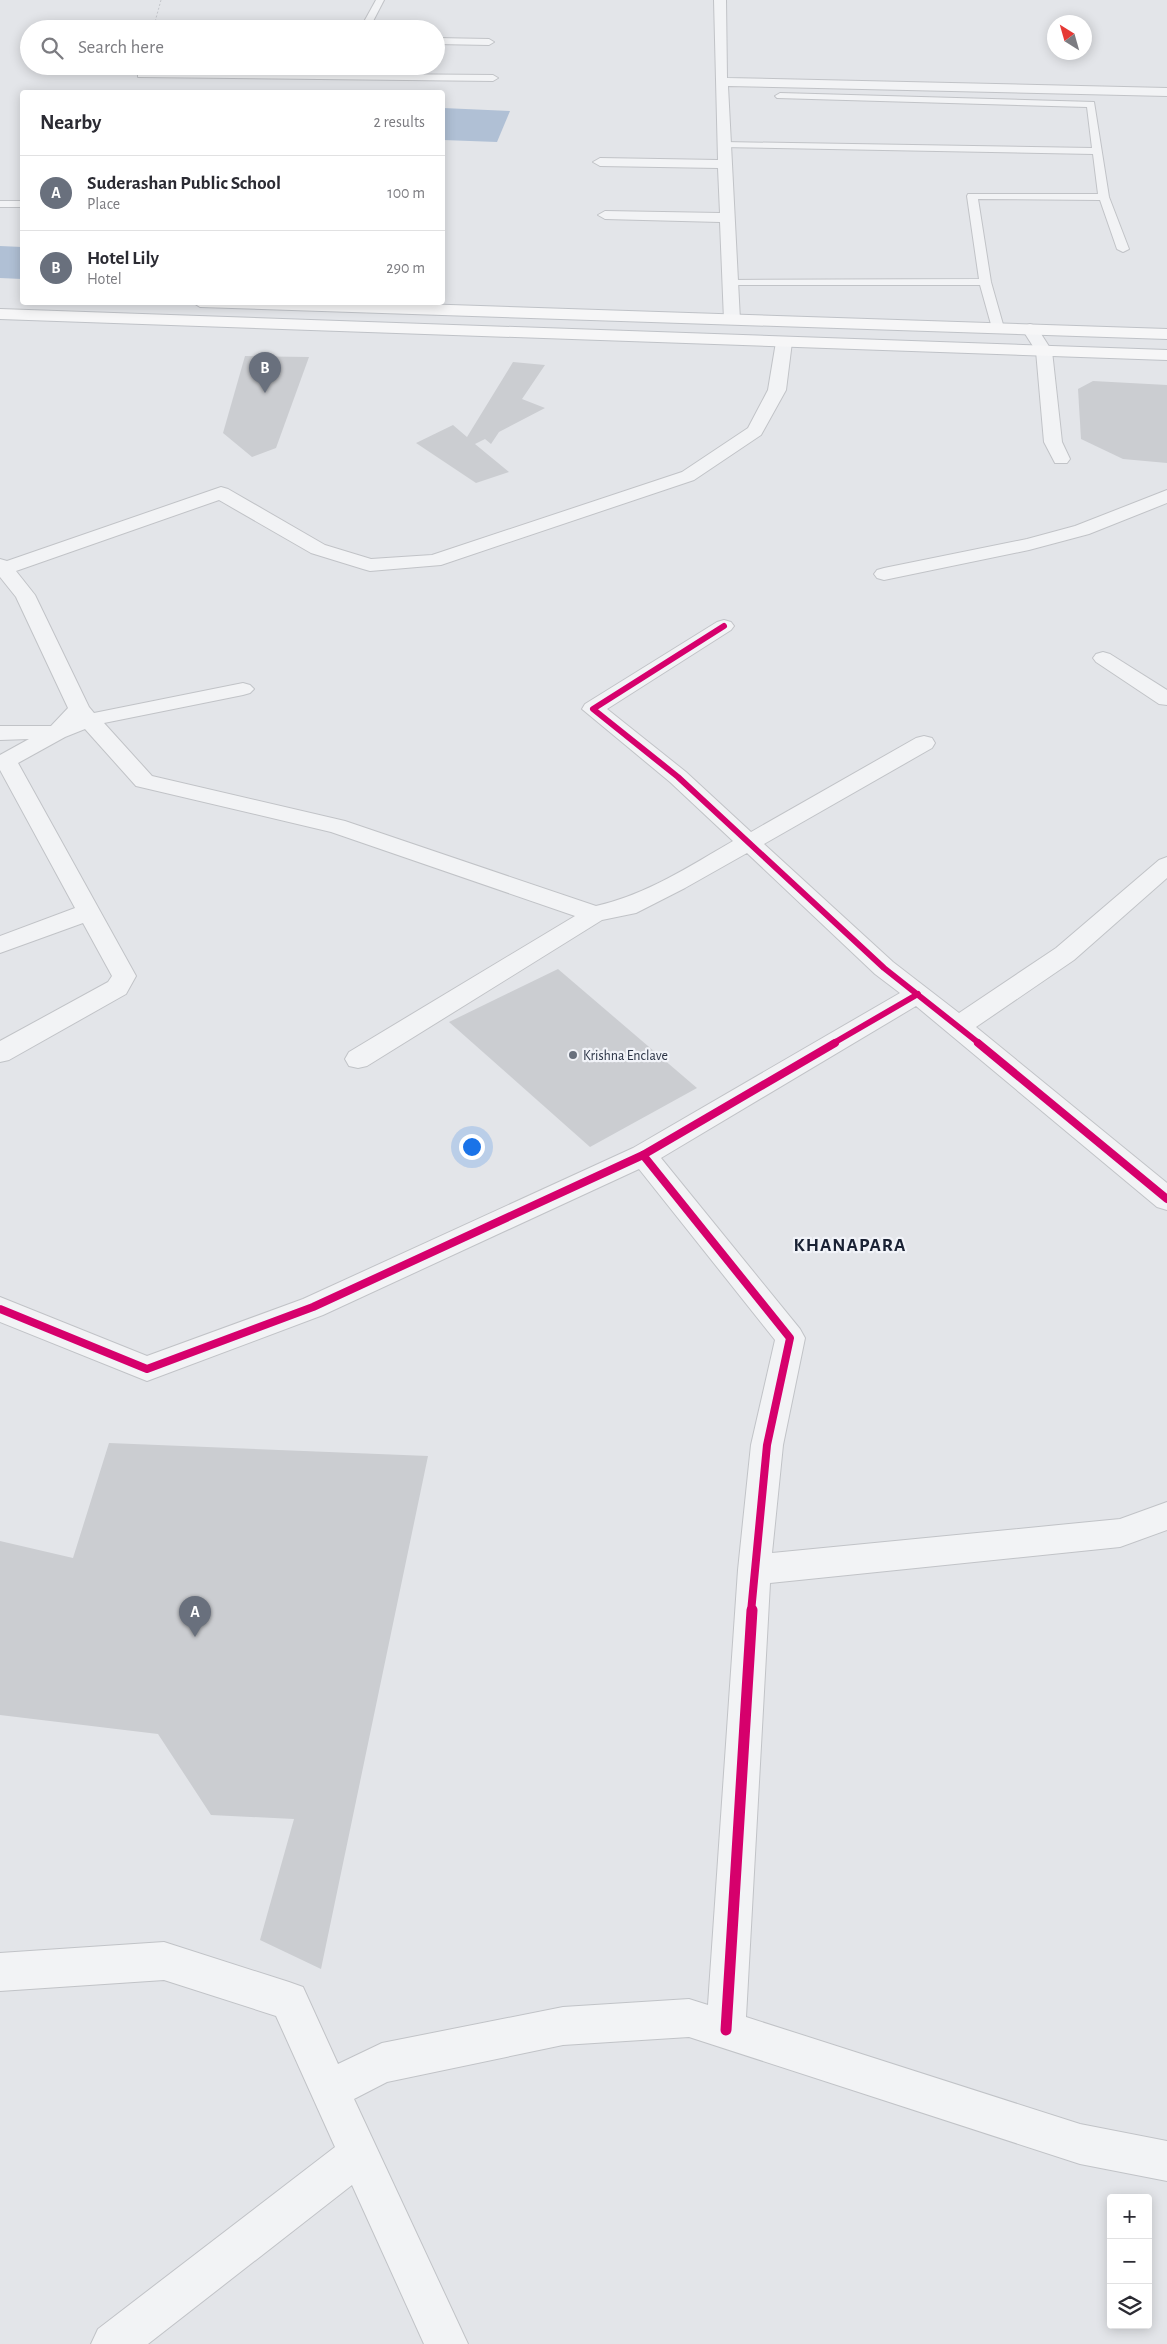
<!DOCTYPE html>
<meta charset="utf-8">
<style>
body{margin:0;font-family:"Alegreya Sans",sans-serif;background:#f7f7f7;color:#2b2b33}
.controls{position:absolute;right:15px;bottom:15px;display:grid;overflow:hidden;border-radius:5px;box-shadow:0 2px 12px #0003}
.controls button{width:45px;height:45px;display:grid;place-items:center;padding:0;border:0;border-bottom:1px solid #e1e1e2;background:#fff;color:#2b2b33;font:25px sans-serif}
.compass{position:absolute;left:1047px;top:15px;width:45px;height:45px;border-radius:50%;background:#fff;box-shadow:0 2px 12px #0003;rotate:323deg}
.you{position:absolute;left:471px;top:1146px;width:18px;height:18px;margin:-12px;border:4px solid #fff;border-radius:50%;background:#1a73e8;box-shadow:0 0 0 8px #1a73e833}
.badge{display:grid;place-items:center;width:32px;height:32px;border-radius:50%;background:#69707d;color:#fff;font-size:16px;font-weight:700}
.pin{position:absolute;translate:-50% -41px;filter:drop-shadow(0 1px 2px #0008)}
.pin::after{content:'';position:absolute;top:26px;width:18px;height:15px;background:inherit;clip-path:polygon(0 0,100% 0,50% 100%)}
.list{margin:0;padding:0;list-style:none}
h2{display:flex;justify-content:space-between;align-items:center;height:65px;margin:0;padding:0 20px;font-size:21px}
h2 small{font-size:16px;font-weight:400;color:#7c7c81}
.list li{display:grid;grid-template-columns:32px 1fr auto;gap:15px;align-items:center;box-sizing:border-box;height:75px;padding:0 20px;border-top:1px solid #e1e1e2}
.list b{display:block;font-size:19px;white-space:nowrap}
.list p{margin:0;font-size:16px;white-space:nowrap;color:#7c7c81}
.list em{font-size:16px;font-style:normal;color:#7c7c81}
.icon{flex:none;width:28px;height:28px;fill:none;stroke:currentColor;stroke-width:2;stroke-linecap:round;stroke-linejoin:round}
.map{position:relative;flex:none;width:1167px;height:2344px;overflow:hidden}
.search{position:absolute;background:#fff;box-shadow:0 2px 12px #0003;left:20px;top:20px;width:425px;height:55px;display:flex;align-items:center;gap:12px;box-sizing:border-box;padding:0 18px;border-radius:28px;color:#7c7c81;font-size:19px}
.panel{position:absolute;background:#fff;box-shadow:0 2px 12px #0003;left:20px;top:90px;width:425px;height:215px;border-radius:5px}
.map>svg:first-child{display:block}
.water{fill:#b0c0d5}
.building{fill:#cbcdd1}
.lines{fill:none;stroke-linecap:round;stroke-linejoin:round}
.service-casing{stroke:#c1c3c7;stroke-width:2}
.minor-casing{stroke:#c1c3c7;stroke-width:2}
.primary-casing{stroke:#bfc2c7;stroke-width:2}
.path{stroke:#c4c6cb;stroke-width:1;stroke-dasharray:2 2;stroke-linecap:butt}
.service{fill:#f2f3f5;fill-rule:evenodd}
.minor{fill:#f2f3f5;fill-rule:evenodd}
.primary{fill:#f6f6f7;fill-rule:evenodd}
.cycleway-far2-casing{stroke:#f1f3f8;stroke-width:9}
.cycleway-far1-casing{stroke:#f1f3f8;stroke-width:11}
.cycleway-casing{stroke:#f1f3f8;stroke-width:14}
.cycleway-far2{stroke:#d6006c;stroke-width:6}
.cycleway-far1{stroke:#d6006c;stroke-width:8}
.cycleway{stroke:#d6006c;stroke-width:11}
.poi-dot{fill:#69707d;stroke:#f1f3f8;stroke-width:2}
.labels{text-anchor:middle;stroke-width:4.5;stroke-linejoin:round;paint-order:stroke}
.poi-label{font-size:14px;fill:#283143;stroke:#f1f3f8;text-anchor:start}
.district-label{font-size:19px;font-weight:bold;letter-spacing:1px;fill:#1a2234;stroke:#f1f3f8}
</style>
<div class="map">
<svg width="1167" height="2344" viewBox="0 0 1167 2344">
<rect width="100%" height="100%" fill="#e3e5e9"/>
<g class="water">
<path d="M443,108L510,111L497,142L443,140Z"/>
<path d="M0,246L22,247V279L0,278Z"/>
</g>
<g class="building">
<path d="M245,356L309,357L276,448L252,457L223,433Z"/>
<path d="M513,362L545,365L522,399L545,408L499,432L491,444L485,439L475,444L509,472L476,483L416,443L453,425L467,437Z"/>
<path d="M1093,381L1167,385V463L1123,459L1081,439L1078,389Z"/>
<path d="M558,969L697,1088L590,1147L449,1022Z"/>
<path d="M109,1443L428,1456L321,1969L260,1940L294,1819L211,1815L158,1734L0,1715V1541L73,1558Z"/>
</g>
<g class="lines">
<defs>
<g id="service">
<path d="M376,0H384L369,29H360Z"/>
<path d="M436,38L489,39L494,42L489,45L436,44Z"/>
<path d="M141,72L493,75L498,78L493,81L138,77V73Z"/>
<path d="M780,93L1094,102L1109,197L1129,249L1123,252L1117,249L1100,200L978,199L991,282L1004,328L998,332L992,328L980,285H726L724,283L730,280L979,279L967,196L968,194H1098L1093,154L720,147L719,145L724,142L1092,148L1087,107L777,98L775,96Z"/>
<rect x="0" y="201" width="22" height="6"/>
</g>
<g id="minor">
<path d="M714,0H726L727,78L1167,88V96L728,86L740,320L738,323H726L724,320L720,222L605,219L598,215L605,211L720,213L718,168L600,166L593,162L600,158L718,160Z"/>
<path d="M1030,324L1036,326L1052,351L1062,442L1070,459L1067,463H1055L1044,442L1036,351L1022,329L1024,326Z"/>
<path d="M784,337L790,338L792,342L786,390L761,435L694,480L441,565L370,571L363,569L311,553L219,500L16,571L35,595L89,707L94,713L243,683L250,685L254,689L250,693L243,695L104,723L152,776L345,821L596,906C646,895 690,866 733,841L670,782L582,709L585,704L717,622L724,620L731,622L734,626L731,630L607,709L686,772L751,832L916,738L924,736L932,738L935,743L932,748L764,844L893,962L959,1013L1056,948L1159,860L1167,857V878L1074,960L976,1027L1167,1183V1210L1157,1207L916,1006L661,1158L800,1329L805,1338L783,1445L772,1553L1120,1519L1167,1502V1530L1120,1547L770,1583L746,2017L1080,2124L1167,2141V2181L1080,2164L689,2037L563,2045L387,2082L354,2099L468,2344H424L352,2185L148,2344H91L98,2329L335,2147L276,2016L164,1980L0,1991V1953L164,1942L289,1982L303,1987L338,2064L382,2043L563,2007L689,1999L708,2005L738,1570L751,1445L775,1340L639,1169L323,1315L147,1381L0,1322V1297L147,1356L303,1299L633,1148L900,993L875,974L747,853L685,888L636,913L602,920L367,1066L358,1068L349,1066L345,1059L349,1052L575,916L331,832L136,786L85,729L65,737L18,763L136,976L126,994L9,1060L0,1062V1041L108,982L112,976L83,923L0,953V936L75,908L0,770V755L29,739L0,740V726H51L68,708L16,597L0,577V559L7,561L221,487L228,489L325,545L371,559L432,555L682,472L748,428L768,390L776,342L778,338Z"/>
<path d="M1167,490V503L1089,534L1029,550L884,580L877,578L874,574L877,570L884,568L1027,539L1075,526Z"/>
<path d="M1103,652L1110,654L1167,690V705L1159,704L1096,662L1093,658L1096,654Z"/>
</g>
<g id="primary">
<path d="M192,302H361L1167,329V339L200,307Z"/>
<path d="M0,309L1167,350V360L0,319Z"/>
</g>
</defs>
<use href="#service" class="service-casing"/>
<use href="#minor" class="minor-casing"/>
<use href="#primary" class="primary-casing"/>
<path class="path" d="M153,29L161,0"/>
<use href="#service" class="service"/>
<use href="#minor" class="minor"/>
<use href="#primary" class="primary"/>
<defs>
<g id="cycleway-far2">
<path d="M724,626L593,709L678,777L884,968L980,1044"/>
<path d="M832,1044L918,994"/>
</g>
<g id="cycleway-far1">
<path d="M978,1043L1167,1199"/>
<path d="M643,1155L790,1338L767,1445L751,1612"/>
<path d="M0,1309L147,1369L313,1307L643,1155L835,1043"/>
</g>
<path id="cycleway" d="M726,2030L752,1610"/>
</defs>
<use href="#cycleway-far2" class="cycleway-far2-casing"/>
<use href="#cycleway-far1" class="cycleway-far1-casing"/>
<use href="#cycleway" class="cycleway-casing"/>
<use href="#cycleway-far2" class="cycleway-far2"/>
<use href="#cycleway-far1" class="cycleway-far1"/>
<use href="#cycleway" class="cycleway"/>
</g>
<circle class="poi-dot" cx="573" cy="1055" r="5"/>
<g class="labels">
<g class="poi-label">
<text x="583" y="1060">Krishna Enclave</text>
</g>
<g class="district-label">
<text x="850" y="1251">KHANAPARA</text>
</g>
</g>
</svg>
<div class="controls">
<button>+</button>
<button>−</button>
<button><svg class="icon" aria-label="layers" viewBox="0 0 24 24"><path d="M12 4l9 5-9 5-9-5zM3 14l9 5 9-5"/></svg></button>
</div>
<svg class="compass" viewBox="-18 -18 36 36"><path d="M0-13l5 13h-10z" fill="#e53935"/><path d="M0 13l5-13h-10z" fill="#7c7c81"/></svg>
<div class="you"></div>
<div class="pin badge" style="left:195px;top:1637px">A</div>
<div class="pin badge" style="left:265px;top:393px">B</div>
<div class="search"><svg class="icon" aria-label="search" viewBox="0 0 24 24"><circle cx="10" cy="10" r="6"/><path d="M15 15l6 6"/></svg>Search here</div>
<section class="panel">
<h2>Nearby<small>2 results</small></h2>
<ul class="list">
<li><span class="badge">A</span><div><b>Suderashan Public School</b><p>Place</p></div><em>100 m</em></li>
<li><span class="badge">B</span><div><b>Hotel Lily</b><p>Hotel</p></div><em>290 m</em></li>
</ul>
</section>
</div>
